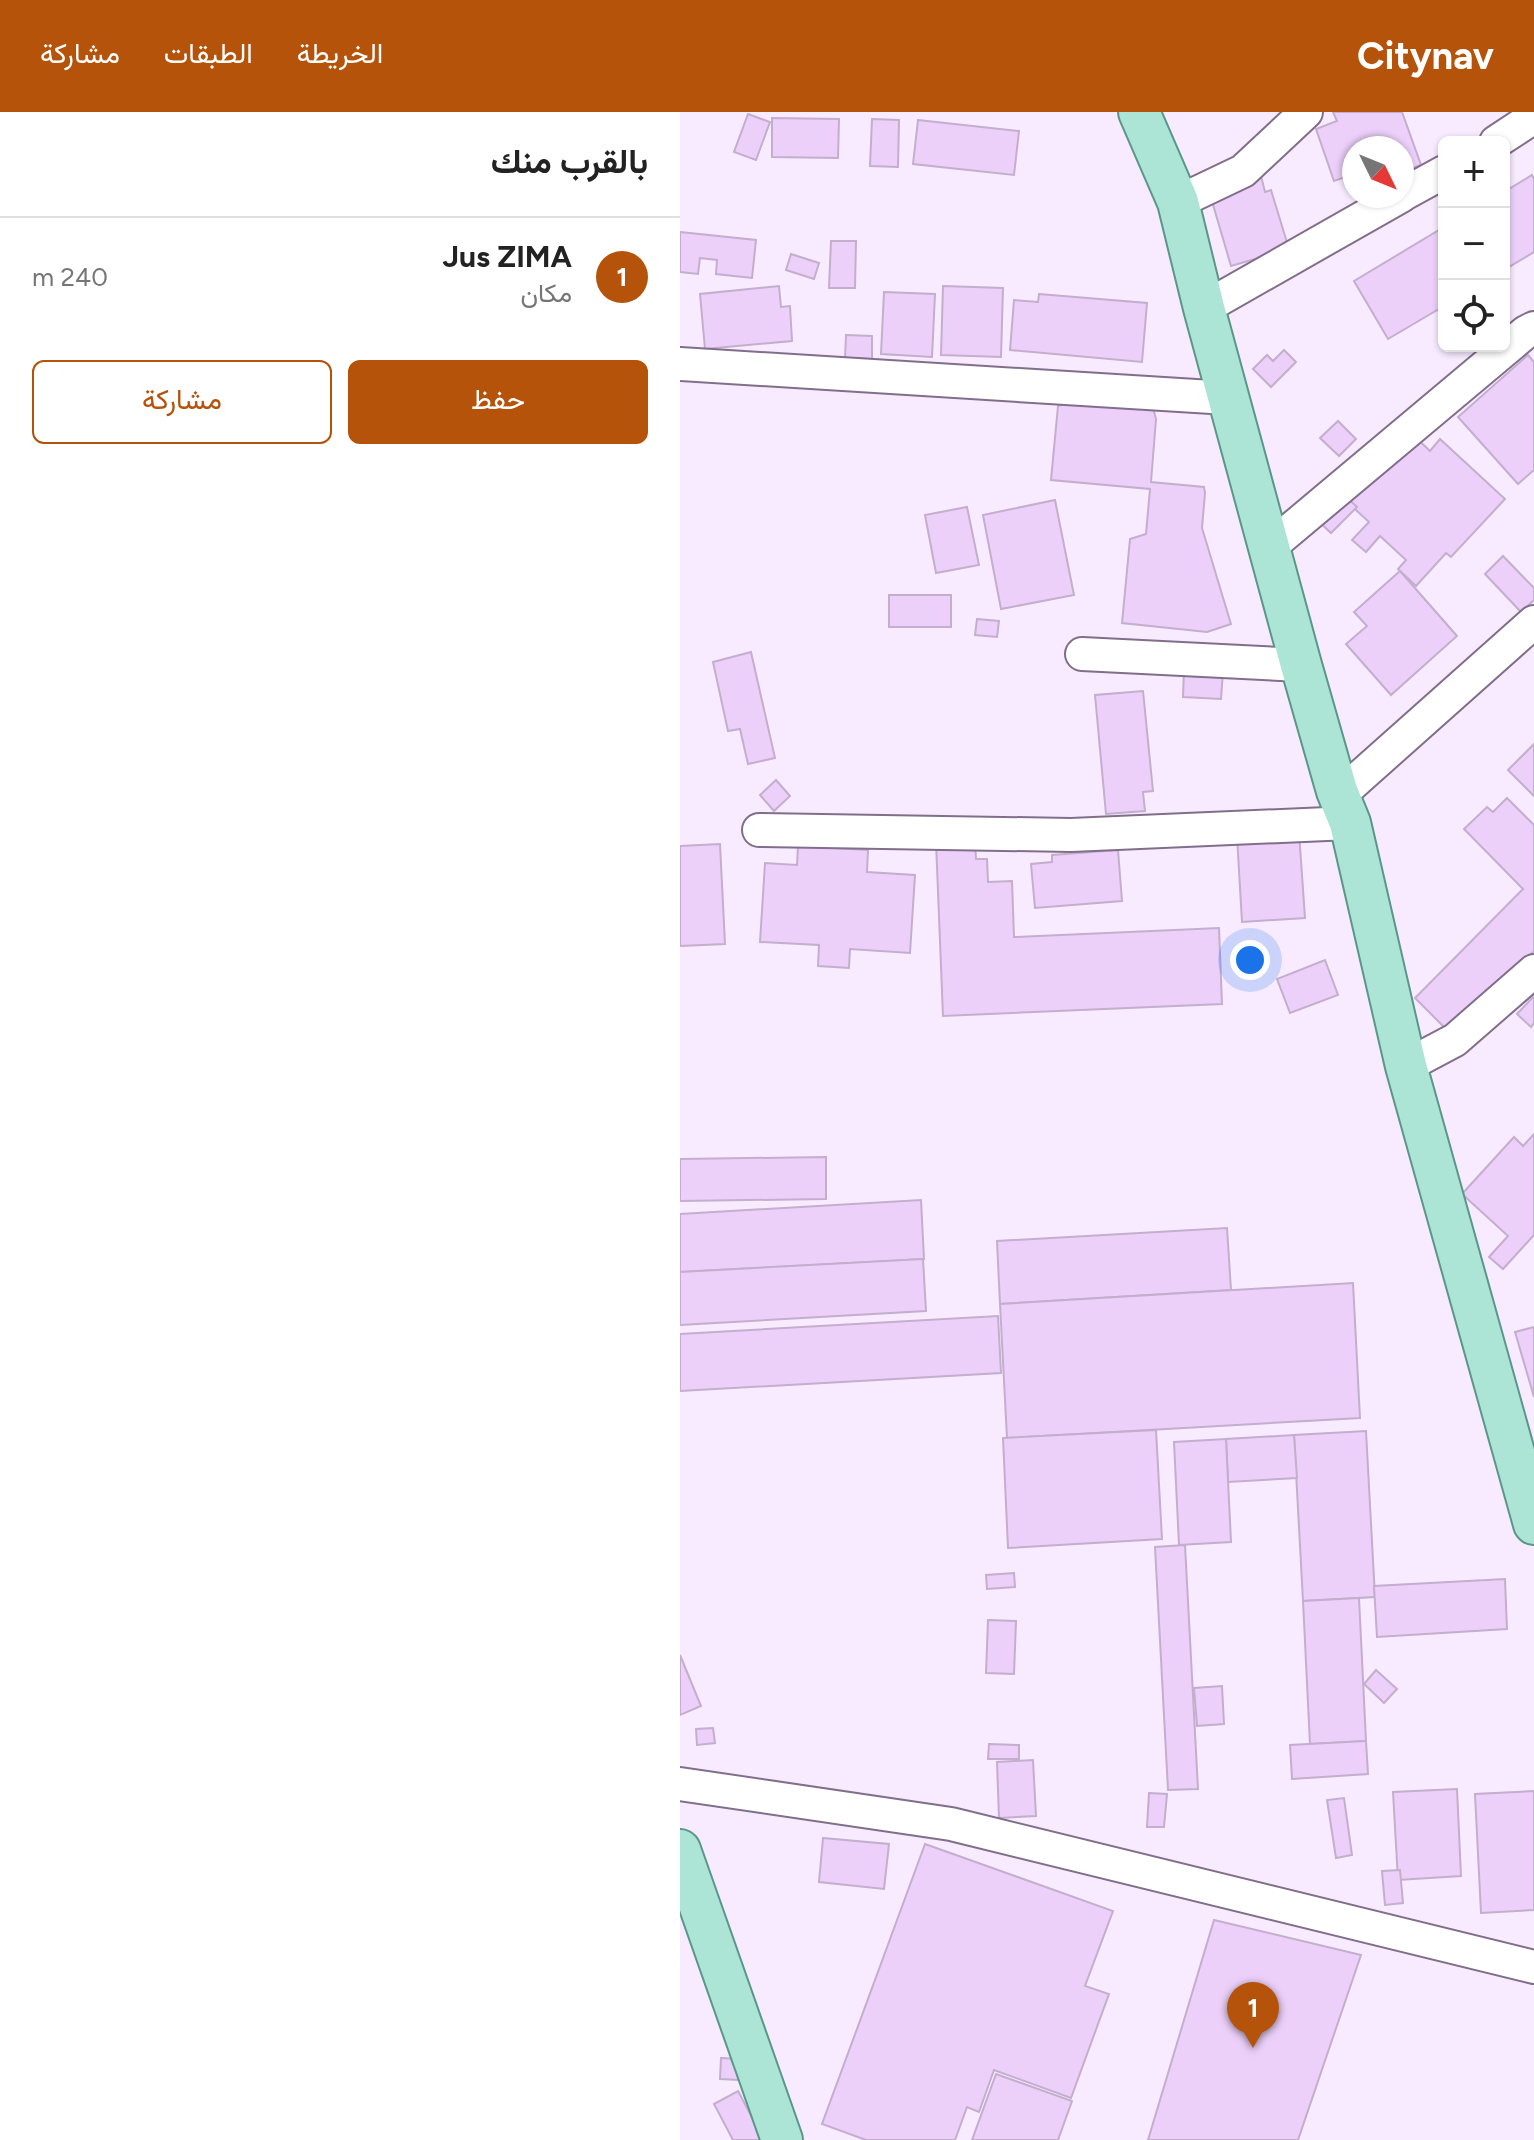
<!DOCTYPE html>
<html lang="ar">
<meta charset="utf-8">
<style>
body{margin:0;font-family:Figtree,Vazirmatn,sans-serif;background:#f2f2f2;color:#222;direction:rtl}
.controls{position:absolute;right:24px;top:24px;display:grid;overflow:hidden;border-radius:12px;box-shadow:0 2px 6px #0004}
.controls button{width:72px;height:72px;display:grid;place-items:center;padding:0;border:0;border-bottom:2px solid #e0e0e0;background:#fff;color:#222;font:40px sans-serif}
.compass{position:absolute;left:662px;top:24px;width:72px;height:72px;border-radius:50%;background:#fff;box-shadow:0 2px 6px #0004;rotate:133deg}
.you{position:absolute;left:570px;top:848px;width:28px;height:28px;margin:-20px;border:6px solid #fff;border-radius:50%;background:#1a73e8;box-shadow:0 0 0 12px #1a73e833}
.badge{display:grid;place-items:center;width:52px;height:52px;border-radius:50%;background:#b45309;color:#fff;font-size:26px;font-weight:700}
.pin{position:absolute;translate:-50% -66px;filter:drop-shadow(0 2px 4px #0008)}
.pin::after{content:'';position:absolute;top:42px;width:28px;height:24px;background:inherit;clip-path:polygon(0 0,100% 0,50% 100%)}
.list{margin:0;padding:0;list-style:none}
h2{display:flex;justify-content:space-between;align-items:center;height:104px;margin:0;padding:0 32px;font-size:34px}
h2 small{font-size:26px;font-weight:400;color:#767676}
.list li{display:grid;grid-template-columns:52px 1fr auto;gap:24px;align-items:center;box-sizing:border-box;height:120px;padding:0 32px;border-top:2px solid #e0e0e0}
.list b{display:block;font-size:30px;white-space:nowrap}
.list p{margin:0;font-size:26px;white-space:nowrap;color:#767676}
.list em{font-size:26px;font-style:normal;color:#767676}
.actions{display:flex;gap:16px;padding:24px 32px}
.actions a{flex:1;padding:18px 0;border:2px solid #b45309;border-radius:12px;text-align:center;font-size:28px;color:#b45309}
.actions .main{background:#b45309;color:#fff}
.icon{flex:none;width:44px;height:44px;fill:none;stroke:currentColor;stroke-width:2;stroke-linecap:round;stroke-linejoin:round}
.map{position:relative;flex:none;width:854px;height:2028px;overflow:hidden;direction:ltr}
header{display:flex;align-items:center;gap:48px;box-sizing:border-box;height:112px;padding:0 40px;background:#b45309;color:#fff}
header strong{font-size:38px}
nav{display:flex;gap:44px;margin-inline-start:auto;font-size:28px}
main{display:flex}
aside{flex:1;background:#fff}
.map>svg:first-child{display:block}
.building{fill:#ecd0fa;stroke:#c3aecd;stroke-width:2}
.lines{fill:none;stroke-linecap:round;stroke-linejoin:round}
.minor-casing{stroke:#816e8b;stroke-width:36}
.major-casing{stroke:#5b9689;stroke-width:44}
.minor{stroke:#fff;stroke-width:32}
.major{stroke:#ace5d5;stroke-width:40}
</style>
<header>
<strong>Citynav</strong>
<nav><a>الخريطة</a><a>الطبقات</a><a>مشاركة</a></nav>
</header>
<main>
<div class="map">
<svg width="854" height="2028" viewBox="0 0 854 2028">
<rect width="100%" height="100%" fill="#f8ebff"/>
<g class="building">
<path d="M653,0H722L741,53L722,60V36H674V72L671,63L654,69L636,17L657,9Z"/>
<path d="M68,2L90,10L76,48L54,40Z"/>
<path d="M92,6L159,7L158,46L92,45Z"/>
<path d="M192,7L219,8L218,55L190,54Z"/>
<path d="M238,8L339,19L334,63L233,52Z"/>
<path d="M852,63L854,67V140L824,158V80Z"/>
<path d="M581,64L585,80L591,78L609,137L551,154L529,79Z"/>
<path d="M764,115V194L708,227L674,169Z"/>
<path d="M0,120L76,128L72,166L36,162L37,148L20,146L18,162L0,160Z"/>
<path d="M151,129H176L175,176H149Z"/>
<path d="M111,142L139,151L134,167L106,158Z"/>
<path d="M99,174L101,195L110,194L112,229L25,237L20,182Z"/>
<path d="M263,174L323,176L321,245L261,243Z"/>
<path d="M204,180L255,182L252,245L201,242Z"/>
<path d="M359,182L467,191L462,250L330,238L334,188L358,190Z"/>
<path d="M166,223L192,224V247L165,246Z"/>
<path d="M604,238L616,250L591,275L573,257L587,243L593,249Z"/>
<path d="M848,243L854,250V358L838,372L778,305Z"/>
<path d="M394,289L473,296L476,307L471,370L524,375L525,381L522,416L551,512L527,520L442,511L450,427L466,422L470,377L371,368L378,294Z"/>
<path d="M658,309L676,327L659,344L640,326Z"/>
<path d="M728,318L750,339L760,327L825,387L771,445L766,441L736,474L718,457L726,448L700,424L686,440L672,428L689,410L665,388Z"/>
<path d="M661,380L677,395L651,421L635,406Z"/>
<path d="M375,388L394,483L321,497L303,403Z"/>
<path d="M287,395L299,453L256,461L245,403Z"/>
<path d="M823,444L854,476V488L841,500L805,462Z"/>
<path d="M720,459L777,524L711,583L666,532L687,514L674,500Z"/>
<rect x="209" y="483" width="62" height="32"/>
<path d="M297,507L319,509L317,525L295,523Z"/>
<path d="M71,540L95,646L68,652L60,617L48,619L33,550Z"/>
<path d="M504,557L543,559L541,587L503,585Z"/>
<path d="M463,579L473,679L463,680L465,699L426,702L415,583Z"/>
<path d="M854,632V684L828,658Z"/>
<path d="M96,668L110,684L94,699L80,683Z"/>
<path d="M827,686L854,713V839L771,922L735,886L843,777L784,717L807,695L813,700Z"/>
<path d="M619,720L625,806L562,810L557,724Z"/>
<path d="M295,728L296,747H307L308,770L332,769L334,825L539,816L542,892L263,904L256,730Z"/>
<path d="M40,732L45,832L0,834V734Z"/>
<path d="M118,734L188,738L187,760L235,763L230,841L170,837L169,856L138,854L139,833L80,830L85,751L117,753Z"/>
<path d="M438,738L442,789L355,796L351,752L372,750V743Z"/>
<path d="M645,848L658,883L610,901L597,867Z"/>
<path d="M854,884V911L851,915L837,902Z"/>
<path d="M854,1022V1123L823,1157L809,1145L828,1124L782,1082L834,1025L843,1034Z"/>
<path d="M146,1045V1087L0,1089V1047Z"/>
<path d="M241,1088L244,1147L0,1160V1102Z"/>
<path d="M547,1116L551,1178L320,1192L317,1129Z"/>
<path d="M243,1147L246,1199L0,1213V1160Z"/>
<path d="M673,1171L680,1306L327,1326L320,1192Z"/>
<path d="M318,1204L321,1261L0,1279V1222Z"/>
<path d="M854,1215V1285L835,1220Z"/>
<path d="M476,1318L482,1427L328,1436L323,1326Z"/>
<path d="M686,1319L695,1485L623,1489L614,1323Z"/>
<path d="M614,1323L617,1366L548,1370L546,1327Z"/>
<path d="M546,1327L551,1430L499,1433L494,1330Z"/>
<path d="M505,1433L518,1677L488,1678L475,1435Z"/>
<path d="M334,1461L335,1475L307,1477L306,1463Z"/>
<path d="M825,1467L827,1517L697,1525L694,1474Z"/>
<path d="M679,1486L686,1629L630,1632L623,1489Z"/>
<path d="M308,1508L336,1509L334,1562L306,1561Z"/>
<path d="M0,1543L21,1594L0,1603Z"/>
<path d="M696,1558L717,1577L704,1591L684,1572Z"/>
<path d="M542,1574L544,1612L517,1614L514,1576Z"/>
<path d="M33,1616L35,1631L17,1633L16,1617Z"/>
<path d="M686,1629L688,1662L612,1667L610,1633Z"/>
<path d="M309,1632L339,1633V1647H308Z"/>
<path d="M353,1648L356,1704L319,1706L317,1650Z"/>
<path d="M777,1677L781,1764L718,1768L713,1680Z"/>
<path d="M854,1679V1798L801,1801L795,1682Z"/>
<path d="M469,1681L487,1682L484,1715H467Z"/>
<path d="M664,1686L672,1743L656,1746L647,1688Z"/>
<path d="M143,1726L209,1732L204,1777L139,1770Z"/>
<path d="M245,1732L433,1799L405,1874L429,1882L391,1986L314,1958L299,2000L287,1995L275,2028H186L142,2012Z"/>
<path d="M720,1758L723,1791L705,1793L702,1759Z"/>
<path d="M534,1808L681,1843L618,2028H468Z"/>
<path d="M41,1946L60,1947L59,1968L40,1967Z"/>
<path d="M316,1962L392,1989L378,2028H292Z"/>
<path d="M58,1979L84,2028H53L34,1992Z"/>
</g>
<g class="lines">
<defs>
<g id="minor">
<path d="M816,30L854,5"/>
<path d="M722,83L764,60"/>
<path d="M498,90L563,59L626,0"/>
<path d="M524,196L721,84"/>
<path d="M0,252L548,286"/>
<path d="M591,434L846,220L854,216"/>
<path d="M402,542L621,553"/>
<path d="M657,679L672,672L854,510"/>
<path d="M79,718L391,723L670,711"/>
<path d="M726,954L775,928L854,859"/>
<path d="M0,1672L271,1712L854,1855"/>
</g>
<g id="major">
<path d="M459,0L498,90L524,196L621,553L657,679L670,711L726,954L854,1412"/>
<path d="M0,1738L102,2028"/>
</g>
</defs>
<use href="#minor" class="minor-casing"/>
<use href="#major" class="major-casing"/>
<use href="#minor" class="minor"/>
<use href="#major" class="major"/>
</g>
</svg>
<div class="controls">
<button>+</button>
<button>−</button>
<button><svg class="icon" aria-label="locate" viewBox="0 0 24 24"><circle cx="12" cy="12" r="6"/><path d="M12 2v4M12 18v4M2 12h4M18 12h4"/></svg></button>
</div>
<svg class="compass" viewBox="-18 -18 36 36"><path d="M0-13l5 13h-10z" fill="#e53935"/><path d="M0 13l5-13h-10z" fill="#767676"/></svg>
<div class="you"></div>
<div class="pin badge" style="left:573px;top:1936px">1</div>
</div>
<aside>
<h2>بالقرب منك<small></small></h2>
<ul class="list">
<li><span class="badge">1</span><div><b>Jus ZIMA</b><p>مكان</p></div><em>240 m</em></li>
</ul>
<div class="actions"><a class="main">حفظ</a><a>مشاركة</a></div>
</aside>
</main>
